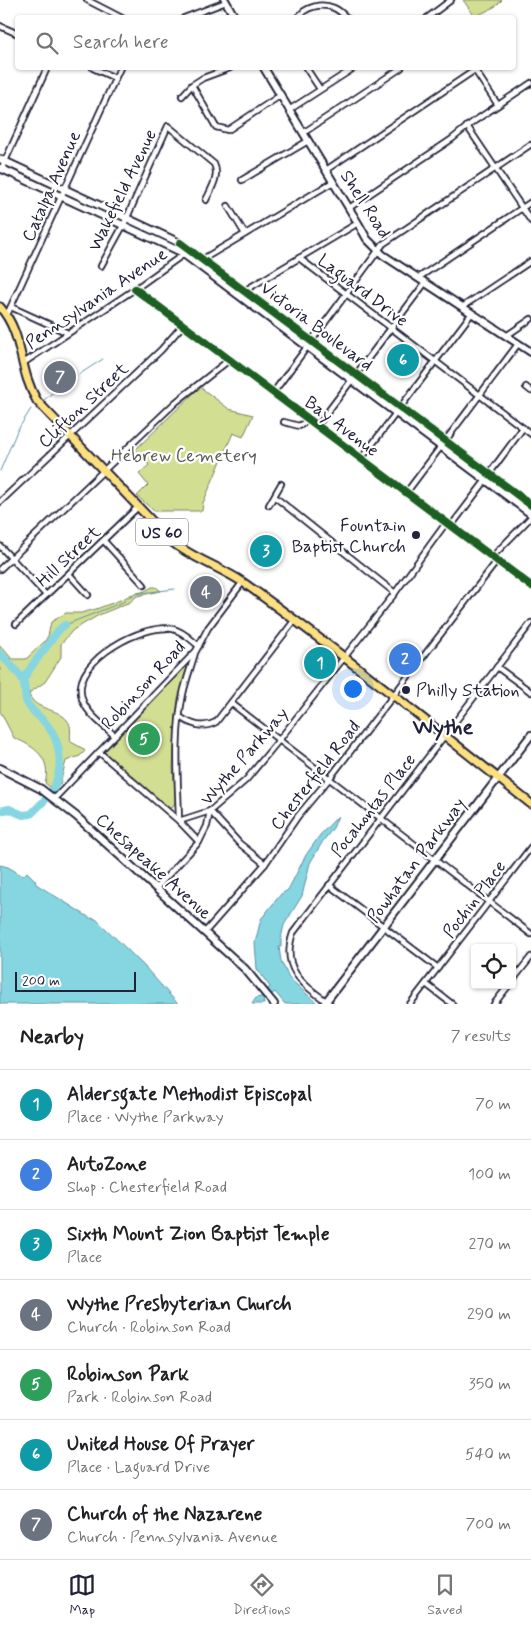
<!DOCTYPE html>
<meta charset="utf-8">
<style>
body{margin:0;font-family:Mynerve,sans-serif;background:#f2f2f2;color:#202124}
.controls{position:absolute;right:15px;bottom:15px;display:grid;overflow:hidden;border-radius:5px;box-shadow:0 1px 4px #0004}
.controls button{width:45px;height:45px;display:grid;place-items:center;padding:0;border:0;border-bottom:1px solid #e0e0e0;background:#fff;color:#202124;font:25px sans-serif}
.scale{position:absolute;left:15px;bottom:12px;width:121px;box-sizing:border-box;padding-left:5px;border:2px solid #22223b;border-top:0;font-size:14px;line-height:18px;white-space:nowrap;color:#22223b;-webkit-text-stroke:4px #fff;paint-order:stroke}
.you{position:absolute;left:352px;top:688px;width:18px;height:18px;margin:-12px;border:4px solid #fff;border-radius:50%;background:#1a73e8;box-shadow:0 0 0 8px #1a73e833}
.badge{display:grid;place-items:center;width:32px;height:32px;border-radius:50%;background:#22223b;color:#fff;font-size:16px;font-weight:700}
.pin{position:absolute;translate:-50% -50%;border:2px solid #fff;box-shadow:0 1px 5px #0006}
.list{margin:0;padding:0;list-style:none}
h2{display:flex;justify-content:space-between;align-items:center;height:65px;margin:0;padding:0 20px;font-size:21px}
h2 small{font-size:16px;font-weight:400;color:#757577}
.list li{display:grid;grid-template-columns:32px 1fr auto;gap:15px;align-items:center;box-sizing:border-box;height:70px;padding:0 20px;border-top:1px solid #e0e0e0}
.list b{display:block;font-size:19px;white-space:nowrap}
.list p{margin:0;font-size:16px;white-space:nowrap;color:#757577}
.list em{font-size:16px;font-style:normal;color:#757577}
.icon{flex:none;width:28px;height:28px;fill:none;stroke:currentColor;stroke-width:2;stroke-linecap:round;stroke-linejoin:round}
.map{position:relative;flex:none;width:531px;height:1004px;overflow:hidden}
.search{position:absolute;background:#fff;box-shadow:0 1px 4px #0004;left:15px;right:15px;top:15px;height:55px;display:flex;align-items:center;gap:12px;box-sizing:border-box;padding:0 18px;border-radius:5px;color:#757577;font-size:19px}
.sheet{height:555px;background:#fff}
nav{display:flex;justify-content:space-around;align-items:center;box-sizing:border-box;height:70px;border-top:1px solid #e0e0e0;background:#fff;font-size:14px;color:#757577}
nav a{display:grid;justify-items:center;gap:2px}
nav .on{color:#22223b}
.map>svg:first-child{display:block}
.green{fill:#d2de91;stroke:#7a8066}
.water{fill:#86d6e2;stroke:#5e8e9f}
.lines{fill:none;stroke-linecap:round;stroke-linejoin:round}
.stream{stroke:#5e8e9f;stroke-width:1}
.river{stroke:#86d6e2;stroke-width:8}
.street-casing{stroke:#22223b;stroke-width:8}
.secondary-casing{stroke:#22223b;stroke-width:10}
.primary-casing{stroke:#22223b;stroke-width:11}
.street{stroke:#fff;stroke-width:4.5}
.secondary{stroke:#fff;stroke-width:6}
.primary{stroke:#fce080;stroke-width:7}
.cycleway-casing{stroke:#fff;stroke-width:11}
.cycleway{stroke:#1b5e20;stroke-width:8}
.poi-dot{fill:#22223b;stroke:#fff;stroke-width:2}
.labels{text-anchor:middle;stroke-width:4.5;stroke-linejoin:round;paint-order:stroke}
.shield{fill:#fff;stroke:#646476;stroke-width:1}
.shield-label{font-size:16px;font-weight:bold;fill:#22223b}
.street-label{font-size:18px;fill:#22223b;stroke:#fff}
.park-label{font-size:18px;fill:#575a55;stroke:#fff}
.poi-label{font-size:18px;fill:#22223b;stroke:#fff;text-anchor:end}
.district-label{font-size:22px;font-weight:bold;fill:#22223b;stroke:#fff}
</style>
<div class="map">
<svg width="531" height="1004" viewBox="0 0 531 1004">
<rect width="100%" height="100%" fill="#fff"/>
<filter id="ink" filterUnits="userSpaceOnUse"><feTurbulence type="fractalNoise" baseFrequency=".02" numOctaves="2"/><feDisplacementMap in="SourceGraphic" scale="10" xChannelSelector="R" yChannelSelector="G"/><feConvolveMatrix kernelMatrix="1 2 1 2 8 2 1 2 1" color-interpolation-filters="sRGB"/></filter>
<g filter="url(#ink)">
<g class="green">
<path d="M463,0H502L496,6L475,17Z"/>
<path d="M200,387L229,409L253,415L243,437L233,433L203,503L202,511H154L137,496L148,485L139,474L149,465L135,450Z"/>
<path d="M152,587H156L161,591L137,596L130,602L99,615L73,630L61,644V657L45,682L29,693C33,711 57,707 67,720C73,727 69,735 71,742L82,748L85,751L80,756L66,761L60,784L55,791L45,783C52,758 34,746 14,738L0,711V645L12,659H26L45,641L48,636L51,622L66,613H81L96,609L123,599L130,595L145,591Z"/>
<path d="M187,663L189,665L178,698L175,730L173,768L176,800L173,807L167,809L104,752L105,749Z"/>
</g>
<g class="water">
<path d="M338,816L333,828L323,841L310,863L302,896L284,925L281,938V947H279L281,961L289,978L318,1004H285L275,992L263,1000L264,1004H252L256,998L261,997L270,987L257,969L255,943L261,919L281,894L288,890L306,855L320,835Z"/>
<path d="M0,865L8,867L23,876L27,872L35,880L36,884L90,918L96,919L143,965L178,1004H0Z"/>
</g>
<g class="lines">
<g class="stream">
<path d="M44,400L58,388L103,359"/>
<path d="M0,471L17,431L31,409"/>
<path d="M65,625L123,602L134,594L175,589"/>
</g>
<g class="river">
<path d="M0,653C6,661 18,671 23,680C26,687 24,696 27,703C32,712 42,718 48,726C62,744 63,770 53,789"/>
<path d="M23,680C30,668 38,657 47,646C53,639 56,630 65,625"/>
<path d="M0,811L9,809L23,815L31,814L46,799"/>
</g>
<defs>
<g id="street">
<path d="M87,0L122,18"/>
<path d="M184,18L226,2"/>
<path d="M298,18C305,6 322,3 334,8C339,10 343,14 347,18"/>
<path d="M427,18L451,0"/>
<path d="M0,26L18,34"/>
<path d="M93,68L115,78"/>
<path d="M230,68L203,78L192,85L216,127L228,130L281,95"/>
<path d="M306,68L320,89"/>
<path d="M474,69L498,105"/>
<path d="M182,96L192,85"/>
<path d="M289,110L354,68"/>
<path d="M467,126L531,221"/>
<path d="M303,133L401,68"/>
<path d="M1,170L47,68"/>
<path d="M326,170L478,68"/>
<path d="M242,180L308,141"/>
<path d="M228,206L245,234"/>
<path d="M349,208L452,139L473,122L531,83"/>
<path d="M299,258L531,434"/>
<path d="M203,259L333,182"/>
<path d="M101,266L124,224L168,126L214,164C220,176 211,189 206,200"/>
<path d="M418,278L531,202"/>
<path d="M135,289L531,586"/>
<path d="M244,291L358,223"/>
<path d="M11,307L68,333"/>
<path d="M462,307L531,261"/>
<path d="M7,315L120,68"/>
<path d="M506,336L531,319"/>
<path d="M22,364L135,289L184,254"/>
<path d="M526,387L531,391"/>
<path d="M273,393L383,244L530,145"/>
<path d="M284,422L299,426L309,420"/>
<path d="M317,426L425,283"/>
<path d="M361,459L472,313"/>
<path d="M489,474L523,428"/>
<path d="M406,493L518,344"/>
<path d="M275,497L395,593"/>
<path d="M0,502L161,350L183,325"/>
<path d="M269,505L281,484"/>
<path d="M451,526L486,480"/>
<path d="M104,541L144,585"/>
<path d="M0,546L46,595"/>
<path d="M492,557L531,517"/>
<path d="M0,569L176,402L229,360"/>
<path d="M69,574L88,595"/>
<path d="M16,624L138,507"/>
<path d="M195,653C191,667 186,680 183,694C174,736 178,779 179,821L199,842"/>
<path d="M497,667L531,692"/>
<path d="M231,703L531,934"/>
<path d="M180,717C192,725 203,729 216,722L294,621"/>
<path d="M114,735C102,724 83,711 81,694C75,659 144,623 173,629C183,631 191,640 199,646"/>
<path d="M99,752L179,821L210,811L239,843L265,864"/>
<path d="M55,798L196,651L208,628L242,583"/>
<path d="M329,885L438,968"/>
<path d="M156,888L199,842L207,826L210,811L246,780L279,740L395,593L446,523"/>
<path d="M205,932L265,864L298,816L329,779L497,561"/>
<path d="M512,981L531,957"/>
<path d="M426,984L452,1004"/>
<path d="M330,1004C304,985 280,970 293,933L531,623"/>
<path d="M410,1004L531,847"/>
<path d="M494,1004L509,985"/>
</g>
<g id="secondary">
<path d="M225,0L235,18"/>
<path d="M264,68L358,223L367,239L383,255L531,352"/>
<path d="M0,159L180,243L531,505"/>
<path d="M0,168L181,252L531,514"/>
<path d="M0,768L41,789L76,816L245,969L274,1004"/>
<path d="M324,1004L531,735"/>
</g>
<path id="primary" d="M0,307C24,334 18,369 37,401L171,541C193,559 221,567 244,583C342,653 436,729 531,804"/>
</defs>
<use href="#street" class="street-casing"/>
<use href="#secondary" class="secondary-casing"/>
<use href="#primary" class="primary-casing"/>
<use href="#street" class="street"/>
<use href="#secondary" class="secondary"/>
<use href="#primary" class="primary"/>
<defs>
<g id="cycleway">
<path d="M180,243L531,505"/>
<path d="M135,289L531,586"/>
</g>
</defs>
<use href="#cycleway" class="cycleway-casing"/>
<use href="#cycleway" class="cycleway"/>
</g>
</g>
<g class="poi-dot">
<circle cx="416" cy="535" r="5"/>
<circle cx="406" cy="690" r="5"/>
</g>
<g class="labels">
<rect class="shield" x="136" y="518.5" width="52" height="27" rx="4"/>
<g class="shield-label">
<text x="162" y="538">US 60</text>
</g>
<g class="street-label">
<text transform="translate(51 186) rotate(-66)" y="6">Catalpa Avenue</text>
<text transform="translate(122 190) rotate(-64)" y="6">Wakefield Avenue</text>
<text transform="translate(366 204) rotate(57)" y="6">Shell Road</text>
<text transform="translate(363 290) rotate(37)" y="6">Laguard Drive</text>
<text transform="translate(96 298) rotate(-34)" y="6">Pennsylvania Avenue</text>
<text transform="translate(317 326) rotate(37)" y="6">Victoria Boulevard</text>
<text transform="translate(83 405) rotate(-43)" y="6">Clifton Street</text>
<text transform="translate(342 426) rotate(37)" y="6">Bay Avenue</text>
<text transform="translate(68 556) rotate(-43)" y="6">Hill Street</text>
<text transform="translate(143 685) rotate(-47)" y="6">Robinson Road</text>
<text transform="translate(244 756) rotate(-49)" y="6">Wythe Parkway</text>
<text transform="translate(315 775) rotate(-52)" y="6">Chesterfield Road</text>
<text transform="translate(373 805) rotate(-52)" y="6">Pocahontas Place</text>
<text transform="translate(416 860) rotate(-53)" y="6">Powhatan Parkway</text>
<text transform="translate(154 866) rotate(42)" y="6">Chesapeake Avenue</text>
<text transform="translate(474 899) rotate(-53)" y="6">Pochin Place</text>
</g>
<g class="park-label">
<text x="184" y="461">Hebrew Cemetery</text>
</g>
<g class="poi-label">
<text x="406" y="531">Fountain<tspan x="406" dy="21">Baptist Church</tspan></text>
<text x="416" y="696" text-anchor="start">Philly Station</text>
</g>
<g class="district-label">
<text x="443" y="734">Wythe</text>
</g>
</g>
</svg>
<div class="controls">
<button><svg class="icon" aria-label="locate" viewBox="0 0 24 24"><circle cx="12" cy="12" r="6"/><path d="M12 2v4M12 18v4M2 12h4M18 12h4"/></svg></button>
</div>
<div class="scale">200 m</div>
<div class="you"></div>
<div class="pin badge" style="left:320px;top:663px;background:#0f9aa8">1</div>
<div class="pin badge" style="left:405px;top:659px;background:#3f7fe0">2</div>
<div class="pin badge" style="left:266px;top:551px;background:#0f9aa8">3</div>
<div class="pin badge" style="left:206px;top:592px;background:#6b7280">4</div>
<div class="pin badge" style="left:144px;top:739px;background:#2e9e5b">5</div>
<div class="pin badge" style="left:403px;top:360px;background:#0f9aa8">6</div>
<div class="pin badge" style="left:60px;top:377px;background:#6b7280">7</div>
<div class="search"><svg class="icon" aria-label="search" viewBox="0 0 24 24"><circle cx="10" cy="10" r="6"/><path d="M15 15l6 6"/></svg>Search here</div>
</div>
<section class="sheet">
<h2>Nearby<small>7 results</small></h2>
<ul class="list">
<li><span class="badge" style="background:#0f9aa8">1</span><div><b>Aldersgate Methodist Episcopal</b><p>Place · Wythe Parkway</p></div><em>70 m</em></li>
<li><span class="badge" style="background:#3f7fe0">2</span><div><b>AutoZone</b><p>Shop · Chesterfield Road</p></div><em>100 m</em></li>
<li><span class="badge" style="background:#0f9aa8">3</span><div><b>Sixth Mount Zion Baptist Temple</b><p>Place</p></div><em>270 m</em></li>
<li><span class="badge" style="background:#6b7280">4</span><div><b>Wythe Presbyterian Church</b><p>Church · Robinson Road</p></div><em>290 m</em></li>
<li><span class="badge" style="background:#2e9e5b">5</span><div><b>Robinson Park</b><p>Park · Robinson Road</p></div><em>350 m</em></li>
<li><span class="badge" style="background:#0f9aa8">6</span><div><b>United House Of Prayer</b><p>Place · Laguard Drive</p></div><em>540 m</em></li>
<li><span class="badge" style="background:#6b7280">7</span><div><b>Church of the Nazarene</b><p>Church · Pennsylvania Avenue</p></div><em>700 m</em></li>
</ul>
</section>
<nav>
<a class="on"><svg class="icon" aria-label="map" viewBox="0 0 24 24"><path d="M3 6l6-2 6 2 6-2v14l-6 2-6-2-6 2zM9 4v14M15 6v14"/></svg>Map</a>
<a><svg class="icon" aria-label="directions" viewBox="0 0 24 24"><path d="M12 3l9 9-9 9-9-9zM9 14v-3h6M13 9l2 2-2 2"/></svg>Directions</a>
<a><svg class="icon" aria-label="saved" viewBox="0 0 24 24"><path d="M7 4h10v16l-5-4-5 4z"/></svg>Saved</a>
</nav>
